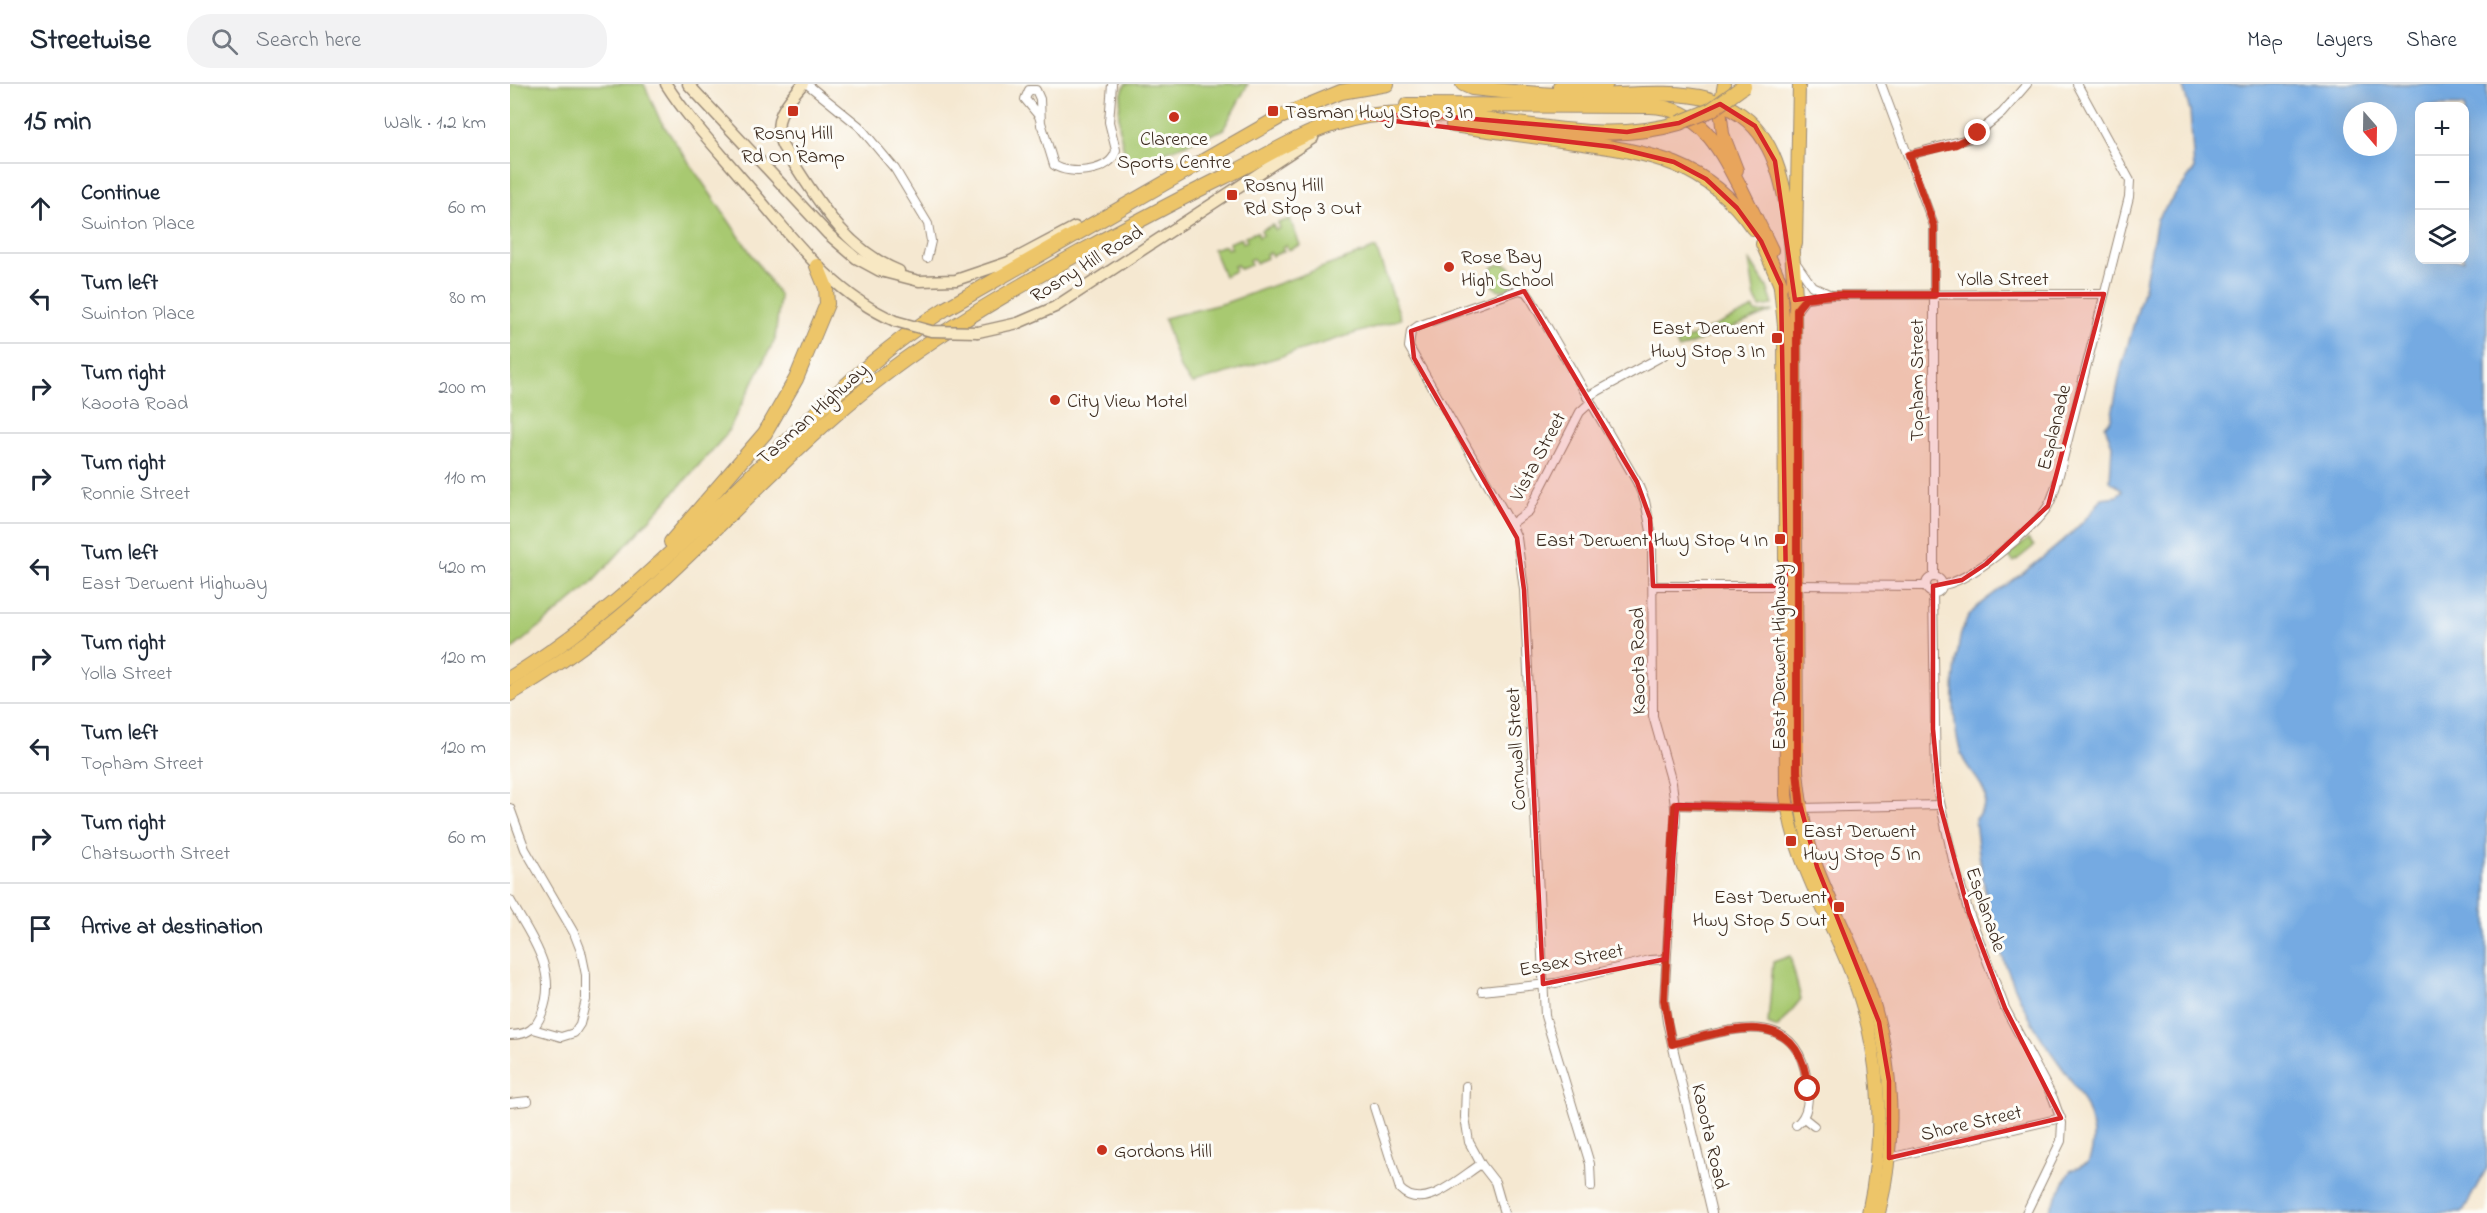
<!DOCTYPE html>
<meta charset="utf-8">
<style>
body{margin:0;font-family:"Indie Flower",sans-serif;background:#f2f2f3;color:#1f2937}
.controls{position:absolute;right:18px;top:18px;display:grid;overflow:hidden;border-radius:12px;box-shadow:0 6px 24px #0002}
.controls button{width:54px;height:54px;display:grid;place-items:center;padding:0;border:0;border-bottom:2px solid #e0e1e3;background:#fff;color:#1f2937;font:30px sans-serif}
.compass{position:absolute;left:1833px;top:18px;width:54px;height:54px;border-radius:50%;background:#fff;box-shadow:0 6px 24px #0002;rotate:160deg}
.stop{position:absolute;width:18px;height:18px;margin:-14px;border:4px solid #c8321e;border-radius:50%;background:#fff}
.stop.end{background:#c8321e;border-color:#fff;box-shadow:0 2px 6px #0008}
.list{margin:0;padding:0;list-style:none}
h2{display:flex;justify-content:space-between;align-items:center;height:78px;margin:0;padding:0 24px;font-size:26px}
h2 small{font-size:20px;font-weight:400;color:#747a83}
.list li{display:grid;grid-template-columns:39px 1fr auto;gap:18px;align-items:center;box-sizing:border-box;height:90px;padding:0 24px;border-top:2px solid #e0e1e3}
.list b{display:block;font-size:22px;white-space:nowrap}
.list p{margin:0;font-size:20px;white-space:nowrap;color:#747a83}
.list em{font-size:20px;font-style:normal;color:#747a83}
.icon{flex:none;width:33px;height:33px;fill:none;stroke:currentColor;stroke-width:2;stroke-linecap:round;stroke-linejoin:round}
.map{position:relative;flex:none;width:1977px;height:1129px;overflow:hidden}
header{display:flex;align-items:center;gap:36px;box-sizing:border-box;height:84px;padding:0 30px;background:#fff;border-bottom:2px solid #e0e1e3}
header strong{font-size:28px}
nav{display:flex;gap:33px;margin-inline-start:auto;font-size:21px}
.search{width:420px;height:54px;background:#f2f2f3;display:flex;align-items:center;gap:15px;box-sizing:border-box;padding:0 21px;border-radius:24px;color:#747a83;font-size:22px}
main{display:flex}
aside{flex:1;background:#fff}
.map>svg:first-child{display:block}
.green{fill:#a8c971;stroke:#727a48;stroke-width:1.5}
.water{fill:#74aae2;stroke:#586a80;stroke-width:1.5;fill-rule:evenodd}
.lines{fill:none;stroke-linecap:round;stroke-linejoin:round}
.street-casing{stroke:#988978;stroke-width:10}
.secondary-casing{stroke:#988978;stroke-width:13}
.primary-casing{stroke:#988978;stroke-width:14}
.highway-casing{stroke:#988978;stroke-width:16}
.street{stroke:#fff;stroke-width:8}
.secondary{stroke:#f8e8c3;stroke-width:10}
.primary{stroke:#edc569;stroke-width:12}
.highway{stroke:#edc569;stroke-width:14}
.secondary-bridge-casing{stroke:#988978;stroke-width:13;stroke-linecap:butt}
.highway-bridge-casing{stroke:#988978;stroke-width:16;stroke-linecap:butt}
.secondary-bridge{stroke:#f8e8c3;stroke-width:10}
.highway-bridge{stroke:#edc569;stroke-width:14}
.route{stroke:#c8321e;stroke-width:8}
.marked{fill:#d62828;fill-opacity:0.2;stroke:#d62828;stroke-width:4.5;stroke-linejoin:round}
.poi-dot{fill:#c8321e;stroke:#fdfcf7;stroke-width:2}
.labels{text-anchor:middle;stroke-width:6;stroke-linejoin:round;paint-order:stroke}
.poi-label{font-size:20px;fill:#3b2a1e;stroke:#fdfcf7;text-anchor:start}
.street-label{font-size:20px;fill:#3b2a1e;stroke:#fdfcf7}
</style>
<header>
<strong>Streetwise</strong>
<div class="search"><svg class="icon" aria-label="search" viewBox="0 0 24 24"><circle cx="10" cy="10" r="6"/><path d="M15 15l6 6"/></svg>Search here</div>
<nav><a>Map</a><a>Layers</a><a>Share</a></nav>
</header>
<main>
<aside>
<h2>15 min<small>Walk · 1.2 km</small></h2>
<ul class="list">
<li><svg class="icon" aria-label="ahead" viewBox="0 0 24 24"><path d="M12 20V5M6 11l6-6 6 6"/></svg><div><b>Continue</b><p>Swinton Place</p></div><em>60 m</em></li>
<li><svg class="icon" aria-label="left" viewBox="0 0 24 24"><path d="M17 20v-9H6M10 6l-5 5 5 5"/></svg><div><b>Turn left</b><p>Swinton Place</p></div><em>80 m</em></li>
<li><svg class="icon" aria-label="right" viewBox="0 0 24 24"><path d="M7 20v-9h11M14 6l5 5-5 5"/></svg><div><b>Turn right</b><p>Kaoota Road</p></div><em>200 m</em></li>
<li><svg class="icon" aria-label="right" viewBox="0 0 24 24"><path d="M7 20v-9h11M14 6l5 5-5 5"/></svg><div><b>Turn right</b><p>Ronnie Street</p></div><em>110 m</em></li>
<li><svg class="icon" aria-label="left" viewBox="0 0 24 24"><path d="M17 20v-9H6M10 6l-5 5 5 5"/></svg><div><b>Turn left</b><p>East Derwent Highway</p></div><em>420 m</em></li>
<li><svg class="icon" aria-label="right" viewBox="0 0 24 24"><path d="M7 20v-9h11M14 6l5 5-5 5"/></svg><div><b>Turn right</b><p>Yolla Street</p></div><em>120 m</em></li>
<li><svg class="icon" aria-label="left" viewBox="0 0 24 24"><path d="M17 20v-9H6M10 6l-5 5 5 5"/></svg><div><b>Turn left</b><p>Topham Street</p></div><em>120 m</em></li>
<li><svg class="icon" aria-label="right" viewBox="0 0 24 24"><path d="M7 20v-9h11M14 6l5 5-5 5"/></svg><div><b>Turn right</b><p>Chatsworth Street</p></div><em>60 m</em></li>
<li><svg class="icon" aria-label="arrive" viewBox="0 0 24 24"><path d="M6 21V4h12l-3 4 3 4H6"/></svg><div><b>Arrive at destination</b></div></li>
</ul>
</aside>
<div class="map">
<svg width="1977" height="1129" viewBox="0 0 1977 1129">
<rect width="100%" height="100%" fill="#fdfcf7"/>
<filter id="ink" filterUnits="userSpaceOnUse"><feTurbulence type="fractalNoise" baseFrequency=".0167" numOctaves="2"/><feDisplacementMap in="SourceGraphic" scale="12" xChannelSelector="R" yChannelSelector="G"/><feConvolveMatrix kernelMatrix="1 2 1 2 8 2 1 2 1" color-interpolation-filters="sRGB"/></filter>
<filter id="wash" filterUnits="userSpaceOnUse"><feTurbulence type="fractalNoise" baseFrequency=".008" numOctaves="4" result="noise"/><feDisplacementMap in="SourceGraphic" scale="24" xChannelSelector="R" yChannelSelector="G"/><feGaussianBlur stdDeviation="1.35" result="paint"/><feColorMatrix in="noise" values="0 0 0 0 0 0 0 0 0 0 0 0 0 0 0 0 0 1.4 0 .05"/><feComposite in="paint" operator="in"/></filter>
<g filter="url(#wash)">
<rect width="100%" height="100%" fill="#f5e8d1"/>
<g class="green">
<path d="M0,0H134L150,36L270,212L265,255L216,351L80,501L0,567Z"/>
<path d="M615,0H738L713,46L619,82C609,53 604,29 615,0Z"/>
<path d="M780,135L790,161L778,166L776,161L772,163L774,167L762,172L760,168L756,170L757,174L746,179L743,174L739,176L741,181L730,185L727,181L724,182L725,187L714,192L703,165L715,161L717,165L721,164L719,159L731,154L733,159L737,157L735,152L747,148L749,153L753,151L751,146L763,141L765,146L770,144L768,139Z"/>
<path d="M866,164L891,235L682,300L670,284L654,234L715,219Z"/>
<path d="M1239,175L1257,203L1263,221L1250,223L1245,214Z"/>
<circle cx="992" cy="193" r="13"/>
<path d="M1244,224L1246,229L1263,227L1169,265L1166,260Z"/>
<path d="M1518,455L1524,462L1504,478L1498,471Z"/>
<path d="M1280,872L1291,915L1267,944L1258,940L1263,878Z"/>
</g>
<path class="water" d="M1672,0H1977V1084L1952,1129H1538L1560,1087L1578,1079C1599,1028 1549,986 1526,945C1511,920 1500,893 1490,866C1478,833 1468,770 1465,735C1471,727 1477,722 1475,711C1472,696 1457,686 1452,672C1442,644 1442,603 1447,573C1449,560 1450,545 1458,534C1467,519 1486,509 1499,499C1530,477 1572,445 1592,414L1607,412L1612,408L1611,405L1600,397L1602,361L1595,342L1601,335L1611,285L1634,204L1647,135L1684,86L1680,27ZM1910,22H1954V176H1910ZM1842,27H1878V63H1842Z"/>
</g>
<g filter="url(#ink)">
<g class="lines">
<defs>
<g id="street">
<path d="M297,0L349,42L385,85L418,140L421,157L417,174"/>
<path d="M1371,0L1424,142V493"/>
<path d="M531,41L530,15L526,6H519L515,15L529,32L544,81C559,92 603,88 606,66L599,38L602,0"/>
<path d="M1399,71L1461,54L1492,29L1517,0"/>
<path d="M1286,179L1302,202L1319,210"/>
<path d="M1287,226L1296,214L1321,211L1594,210"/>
<path d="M1077,313L1154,271"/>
<path d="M1001,440L1019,427L1070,328L1081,318"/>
<circle cx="1424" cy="501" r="8"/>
<path d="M1287,501L1416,502"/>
<path d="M1431,501C1457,500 1524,445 1538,422C1544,412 1547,398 1550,387L1619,113L1620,97L1614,86L1567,0"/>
<path d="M1143,502H1276"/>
<path d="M1423,508L1426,700L1443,776L1459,829L1495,924L1543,1014L1552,1039L1551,1057L1516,1129"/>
<path d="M1165,721L1291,724L1430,721"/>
<path d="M0,724L15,765L64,849L71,867L76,891V916L70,940L64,949L51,953L23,945"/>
<path d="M0,816C20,851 49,887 32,929C26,945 17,951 0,951"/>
<path d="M972,907L1046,899L1140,876L1156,875"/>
<path d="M1162,960C1214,948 1287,918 1297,998C1299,1014 1299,1031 1286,1041"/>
<path d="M956,1002L955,1033L959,1058L971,1080L985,1098L994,1129"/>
<path d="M0,1019L18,1017"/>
<path d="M864,1023L890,1105C913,1129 948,1095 971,1080"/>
<path d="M1294,1034L1304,1042"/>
<path d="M1379,1074L1551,1034"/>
<path d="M1081,1103L1080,1080L1035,932L1014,506L1007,454L1001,440L899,263L901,247L908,242L1009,206L1016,208L1021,215L1127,398L1135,417L1142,452L1143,632L1162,699L1166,730L1154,916L1157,938L1202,1129"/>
</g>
<g id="secondary">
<path d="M156,0C178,35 208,66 234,97C280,150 319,208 385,237"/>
<path d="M178,0L318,150L346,174L370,187L409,197L446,196L499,178L565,143"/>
<path d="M293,0C276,19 260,37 273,63C305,111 332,164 389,187"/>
<path d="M468,248L508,239L545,223L803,54"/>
</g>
<g id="primary">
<path d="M1211,16L1214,0"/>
<path d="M1210,25L1213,50L1227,86"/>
<path d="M1286,160L1289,0"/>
<path d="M1269,194L1274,242L1276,711C1283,775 1317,828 1340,886C1371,964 1376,1048 1358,1129"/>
<path d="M1285,204L1287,687C1290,719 1295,751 1306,781C1322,824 1345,864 1360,908C1384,978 1387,1057 1369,1129"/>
</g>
<g id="highway">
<path d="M953,0L962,4C1000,8 1037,12 1075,12C1112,12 1163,5 1198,15C1221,22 1243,36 1255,57C1280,97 1282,166 1285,212"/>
<path d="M1050,3L1096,0"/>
<path d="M897,21L1140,22C1190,24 1209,63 1230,103C1240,124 1251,145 1261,166"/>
<path d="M943,41C984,47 1024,52 1065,58C1140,69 1197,77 1243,144"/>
<path d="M1253,160L1271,201"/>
<path d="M161,458L255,349L286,295L317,220L316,204L307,182"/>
<path d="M0,594C108,529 194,436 285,349C333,303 379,260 435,225L770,33L831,8L877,0"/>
<path d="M0,610C43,584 84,556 122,523C192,462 255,392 325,331C400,265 482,217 569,169C617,143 665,117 714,93C750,76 786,52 824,40C936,3 1057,73 1169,39"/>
</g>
</defs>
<use href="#street" class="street-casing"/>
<use href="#secondary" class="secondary-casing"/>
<use href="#primary" class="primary-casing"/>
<use href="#highway" class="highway-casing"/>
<use href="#street" class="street"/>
<use href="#secondary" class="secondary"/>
<use href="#primary" class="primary"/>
<use href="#highway" class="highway"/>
<defs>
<path id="secondary-bridge" d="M385,237L421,247L468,248"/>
<path id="highway-bridge" d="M1169,39L1201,26L1234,2"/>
</defs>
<use href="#secondary-bridge" class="secondary-bridge-casing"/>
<use href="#highway-bridge" class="highway-bridge-casing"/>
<use href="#secondary-bridge" class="secondary-bridge"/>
<use href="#highway-bridge" class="highway-bridge"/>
</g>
</g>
<g class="lines" filter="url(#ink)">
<path class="route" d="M1298,1005C1289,918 1220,947 1162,960L1154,916L1165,721L1291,724L1287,687V225L1296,214L1321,211H1424V142L1399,71L1446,60L1468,49"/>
</g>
<path class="marked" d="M1210,20L1245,42L1265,77L1285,216L1321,211L1594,210L1538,422L1476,480L1452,496L1423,502V645L1430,721L1459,829L1495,924L1551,1034L1379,1074V997L1369,938L1307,783L1291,724L1167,721L1156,875L1033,900L1014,506L1007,454L904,274L901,247L1014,207L1127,398L1140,434L1143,502H1276L1271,201L1251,157L1227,124L1196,95L1164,78L1103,63L851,33L906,30L1117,48L1169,39Z"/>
<g class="poi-dot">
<rect x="277" y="21" width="12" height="12" rx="3"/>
<rect x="757" y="21" width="12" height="12" rx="3"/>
<circle cx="664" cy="33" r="6"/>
<rect x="716" y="105" width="12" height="12" rx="3"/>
<circle cx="939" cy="183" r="6"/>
<rect x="1261" y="248" width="12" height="12" rx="3"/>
<circle cx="545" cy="316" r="6"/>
<rect x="1264" y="449" width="12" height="12" rx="3"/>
<rect x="1275" y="751" width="12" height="12" rx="3"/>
<rect x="1323" y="817" width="12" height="12" rx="3"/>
<circle cx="592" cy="1066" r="6"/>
</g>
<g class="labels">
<g class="poi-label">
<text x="775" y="34">Tasman Hwy Stop 3 In</text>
<text x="283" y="55" text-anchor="middle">Rosny Hill<tspan x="283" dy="23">Rd On Ramp</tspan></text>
<text x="664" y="61" text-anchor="middle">Clarence<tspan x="664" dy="23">Sports Centre</tspan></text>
<text x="734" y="107">Rosny Hill<tspan x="734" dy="23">Rd Stop 3 Out</tspan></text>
<text x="951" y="179">Rose Bay<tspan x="951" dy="23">High School</tspan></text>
<text x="1255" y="250" text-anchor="end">East Derwent<tspan x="1255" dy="23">Hwy Stop 3 In</tspan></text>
<text x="557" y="323">City View Motel</text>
<text x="1258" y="462" text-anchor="end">East Derwent Hwy Stop 4 In</text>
<text x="1293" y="753">East Derwent<tspan x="1293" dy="23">Hwy Stop 5 In</tspan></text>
<text x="1317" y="819" text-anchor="end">East Derwent<tspan x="1317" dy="23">Hwy Stop 5 Out</tspan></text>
<text x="604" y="1073">Gordons Hill</text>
</g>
<g class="street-label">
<text transform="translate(576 179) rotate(-32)" y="7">Rosny Hill Road</text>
<text x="1493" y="201">Yolla Street</text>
<text transform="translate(1406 296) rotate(-90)" y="7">Topham Street</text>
<text transform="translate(302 329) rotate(-42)" y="7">Tasman Highway</text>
<text transform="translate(1543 343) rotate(-76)" y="7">Esplanade</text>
<text transform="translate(1027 372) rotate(-62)" y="7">Vista Street</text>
<text transform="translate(1268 573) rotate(-90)" y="7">East Derwent Highway</text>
<text transform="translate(1127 577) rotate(-91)" y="7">Kaoota Road</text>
<text transform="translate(1005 665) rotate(-93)" y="7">Cornwall Street</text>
<text transform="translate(1477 825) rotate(71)" y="7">Esplanade</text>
<text transform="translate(1061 875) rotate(-11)" y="7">Essex Street</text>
<text transform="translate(1461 1038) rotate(-13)" y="7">Shore Street</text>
<text transform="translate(1201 1052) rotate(77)" y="7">Kaoota Road</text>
</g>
</g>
</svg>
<div class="controls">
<button>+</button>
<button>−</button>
<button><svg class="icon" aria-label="layers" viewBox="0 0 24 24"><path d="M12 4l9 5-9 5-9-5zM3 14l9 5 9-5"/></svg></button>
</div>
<svg class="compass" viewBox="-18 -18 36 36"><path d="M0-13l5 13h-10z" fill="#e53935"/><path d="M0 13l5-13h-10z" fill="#747a83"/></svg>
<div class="stop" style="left:1298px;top:1005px"></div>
<div class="stop end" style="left:1468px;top:49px"></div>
</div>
</main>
